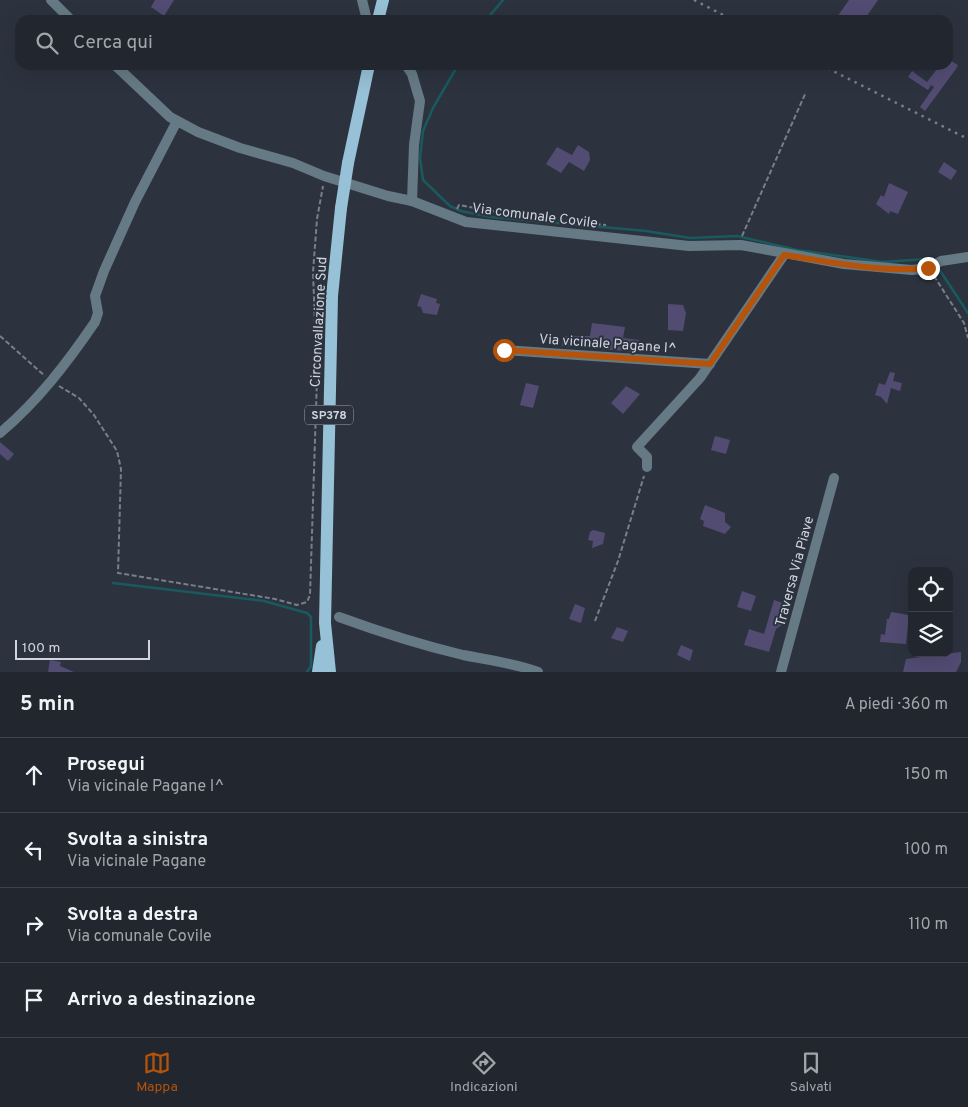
<!DOCTYPE html>
<html lang="it">
<meta charset="utf-8">
<style>
body{margin:0;font-family:Overpass,sans-serif;background:#292e37;color:#f1f3f6}
.controls{position:absolute;right:15px;bottom:15px;display:grid;overflow:hidden;border-radius:10px;box-shadow:0 5px 20px #0002}
.controls button{width:45px;height:45px;display:grid;place-items:center;padding:0;border:0;border-bottom:1px solid #3e434b;background:#21262f;color:#f1f3f6;font:25px sans-serif}
.scale{position:absolute;left:15px;bottom:12px;width:135px;box-sizing:border-box;padding-left:5px;border:2px solid #d0d5dd;border-top:0;font-size:14px;line-height:18px;white-space:nowrap;color:#d0d5dd;-webkit-text-stroke:4px #2c333f;paint-order:stroke}
.stop{position:absolute;width:15px;height:15px;margin:-11px;border:4px solid #b45309;border-radius:50%;background:#fff}
.stop.end{background:#b45309;border-color:#fff;box-shadow:0 1px 5px #0008}
.list{margin:0;padding:0;list-style:none}
h2{display:flex;justify-content:space-between;align-items:center;height:65px;margin:0;padding:0 20px;font-size:21px}
h2 small{font-size:16px;font-weight:400;color:#a2a5aa}
.list li{display:grid;grid-template-columns:32px 1fr auto;gap:15px;align-items:center;box-sizing:border-box;height:75px;padding:0 20px;border-top:1px solid #3e434b}
.list b{display:block;font-size:19px;white-space:nowrap}
.list p{margin:0;font-size:16px;white-space:nowrap;color:#a2a5aa}
.list em{font-size:16px;font-style:normal;color:#a2a5aa}
.icon{flex:none;width:28px;height:28px;fill:none;stroke:currentColor;stroke-width:2;stroke-linecap:round;stroke-linejoin:round}
.map{position:relative;flex:none;width:968px;height:672px;overflow:hidden}
.search{position:absolute;background:#21262f;box-shadow:0 5px 20px #0002;left:15px;right:15px;top:15px;height:55px;display:flex;align-items:center;gap:12px;box-sizing:border-box;padding:0 18px;border-radius:15px;color:#a2a5aa;font-size:19px}
.sheet{height:365px;background:#21262f}
nav{display:flex;justify-content:space-around;align-items:center;box-sizing:border-box;height:70px;border-top:1px solid #3e434b;background:#21262f;font-size:14px;color:#a2a5aa}
nav a{display:grid;justify-items:center;gap:2px}
nav .on{color:#b45309}
.map>svg:first-child{display:block}
.lines{fill:none;stroke-linecap:round;stroke-linejoin:round}
.stream{stroke:#195a5e;stroke-width:2.5}
.building{fill:#524c73}
.path{stroke:#797f8a;stroke-width:2;stroke-dasharray:5 2.5;stroke-linecap:butt}
.minor{stroke:#667a85;stroke-width:10}
.primary{stroke:#97c1d7;stroke-width:12}
.rail{stroke:#7a808a;stroke-width:2.5;stroke-dasharray:2.5 5;stroke-linecap:butt}
.primary-bridge{stroke:#97c1d7;stroke-width:12}
.route{stroke:#b45309;stroke-width:6}
.labels{text-anchor:middle;stroke-width:4;stroke-linejoin:round;paint-order:stroke}
.shield{fill:#2c333f;stroke:#9fa4ae;stroke-width:1}
.shield-label{font-size:12px;font-weight:bold;fill:#d0d5dd}
.street-label{font-size:14px;fill:#d0d5dd;stroke:#2c333f}
</style>
<div class="map">
<svg width="968" height="672" viewBox="0 0 968 672">
<rect width="100%" height="100%" fill="#2c333f"/>
<g class="lines">
<g class="stream">
<path d="M486,20L503,0"/>
<path d="M458,65L433,108L423,131L420,158L423,180L450,206L461,211L491,217L646,231L690,238L737,236L797,250L883,262L927,259L933,263"/>
<path d="M937,266L968,313"/>
<path d="M113,583L264,601L307,613L311,617V666L307,672"/>
</g>
</g>
<g class="building">
<path d="M155,0H174L164,16L151,7Z"/>
<path d="M849,0H878L864,20H835Z"/>
<path d="M948,59L958,65L956,69L925,111L920,107L934,87L931,85L928,90L908,77L912,71L927,82L940,65H948Z"/>
<path d="M578,145L589,152L590,160L584,171L569,162L561,173L546,164L557,147L572,155Z"/>
<path d="M944,162L957,171L951,180L938,172Z"/>
<path d="M889,183L908,192L898,214L890,211L889,214L876,204L881,195L884,197Z"/>
<path d="M421,294L437,299L436,303L440,304L437,315L423,313L421,307L417,306Z"/>
<path d="M668,304L683,305L686,313L683,331L668,330Z"/>
<path d="M592,323L625,327L623,338L639,340L638,352L562,346V336H590Z"/>
<path d="M890,372L895,373L893,381L902,383L900,391L891,388L887,404L881,397L875,395L879,383L885,385Z"/>
<path d="M526,383L539,386L533,408L520,405Z"/>
<path d="M626,386L640,394L623,414L611,403Z"/>
<path d="M715,436L730,440L726,454L711,450Z"/>
<path d="M0,442L14,454L8,461L0,454Z"/>
<path d="M705,505L725,513V522L731,527L725,534L703,526L704,521L700,519Z"/>
<path d="M593,530L605,533L603,544L592,548L593,541L588,540L590,532Z"/>
<path d="M742,591L756,596L751,611L737,607Z"/>
<path d="M774,600L791,606L786,622L776,629L769,652L744,645L749,629L764,634Z"/>
<path d="M575,604L585,608L581,623L569,619Z"/>
<path d="M891,612L909,615L906,644L880,642L881,634L885,635L887,619H889Z"/>
<path d="M617,627L628,631L623,642L611,638Z"/>
<path d="M681,645L693,650L690,661L677,655Z"/>
<path d="M961,652V662L956,672H903L906,659Z"/>
<path d="M50,660L61,662L60,666L74,672H48Z"/>
</g>
<g class="lines">
<g class="path">
<path d="M457,209L459,205L519,216L606,225"/>
<path d="M742,236L806,92"/>
<path d="M934,276L964,323L968,338"/>
<path d="M0,336L45,376"/>
<path d="M59,386L79,398L94,415L117,451L121,469L118,573L275,599L297,605L307,602L310,595L317,378L313,272L317,219L323,186"/>
<path d="M595,621L618,561L644,476"/>
</g>
<g class="minor">
<path d="M51,0L71,20"/>
<path d="M362,0L367,20"/>
<path d="M115,65L170,117L198,132L240,148L293,163L324,176L388,196L412,201L466,222L689,246L741,245L844,264L912,270L929,268L941,261L968,257"/>
<path d="M406,65L412,74L420,101L414,145L412,201"/>
<path d="M504,350L710,364"/>
<path d="M0,433C38,401 67,363 95,322L98,313L95,296L104,271L135,202L177,121"/>
<path d="M647,467V457L637,447L700,378L784,255"/>
<path d="M339,617C380,632 421,645 463,655C489,660 514,663 538,672"/>
<path d="M781,672L834,478"/>
</g>
<g class="primary">
<path d="M378,20L383,0"/>
<path d="M348,163L369,65"/>
<path d="M318,672L322,646"/>
<path d="M330,672L325,623L332,296L341,208"/>
</g>
<g class="rail">
<path d="M694,0L733,20"/>
<path d="M821,65L968,139"/>
</g>
<path class="primary-bridge" d="M341,208L348,163"/>
</g>
<g class="lines">
<path class="route" d="M504,350L710,364L784,255C831,262 881,273 928,268"/>
</g>
<g class="labels">
<rect class="shield" x="305" y="405.5" width="48" height="19" rx="4"/>
<g class="shield-label">
<text x="329" y="419">SP378</text>
</g>
<g class="street-label">
<text transform="translate(535 215) rotate(7)" y="5">Via comunale Covile</text>
<text transform="translate(318 322) rotate(-87)" y="5">Circonvallazione Sud</text>
<text transform="translate(608 343) rotate(4)" y="5">Via vicinale Pagane I^</text>
<text transform="translate(794 571) rotate(-75)" y="5">Traversa Via Piave</text>
</g>
</g>
</svg>
<div class="controls">
<button><svg class="icon" aria-label="locate" viewBox="0 0 24 24"><circle cx="12" cy="12" r="6"/><path d="M12 2v4M12 18v4M2 12h4M18 12h4"/></svg></button>
<button><svg class="icon" aria-label="layers" viewBox="0 0 24 24"><path d="M12 4l9 5-9 5-9-5zM3 14l9 5 9-5"/></svg></button>
</div>
<div class="scale">100 m</div>
<div class="stop" style="left:504px;top:350px"></div>
<div class="stop end" style="left:928px;top:268px"></div>
<div class="search"><svg class="icon" aria-label="search" viewBox="0 0 24 24"><circle cx="10" cy="10" r="6"/><path d="M15 15l6 6"/></svg>Cerca qui</div>
</div>
<section class="sheet">
<h2>5 min<small>A piedi · 360 m</small></h2>
<ul class="list">
<li><svg class="icon" aria-label="ahead" viewBox="0 0 24 24"><path d="M12 20V5M6 11l6-6 6 6"/></svg><div><b>Prosegui</b><p>Via vicinale Pagane I^</p></div><em>150 m</em></li>
<li><svg class="icon" aria-label="left" viewBox="0 0 24 24"><path d="M17 20v-9H6M10 6l-5 5 5 5"/></svg><div><b>Svolta a sinistra</b><p>Via vicinale Pagane</p></div><em>100 m</em></li>
<li><svg class="icon" aria-label="right" viewBox="0 0 24 24"><path d="M7 20v-9h11M14 6l5 5-5 5"/></svg><div><b>Svolta a destra</b><p>Via comunale Covile</p></div><em>110 m</em></li>
<li><svg class="icon" aria-label="arrive" viewBox="0 0 24 24"><path d="M6 21V4h12l-3 4 3 4H6"/></svg><div><b>Arrivo a destinazione</b></div></li>
</ul>
</section>
<nav>
<a class="on"><svg class="icon" aria-label="map" viewBox="0 0 24 24"><path d="M3 6l6-2 6 2 6-2v14l-6 2-6-2-6 2zM9 4v14M15 6v14"/></svg>Mappa</a>
<a><svg class="icon" aria-label="directions" viewBox="0 0 24 24"><path d="M12 3l9 9-9 9-9-9zM9 14v-3h6M13 9l2 2-2 2"/></svg>Indicazioni</a>
<a><svg class="icon" aria-label="saved" viewBox="0 0 24 24"><path d="M7 4h10v16l-5-4-5 4z"/></svg>Salvati</a>
</nav>
